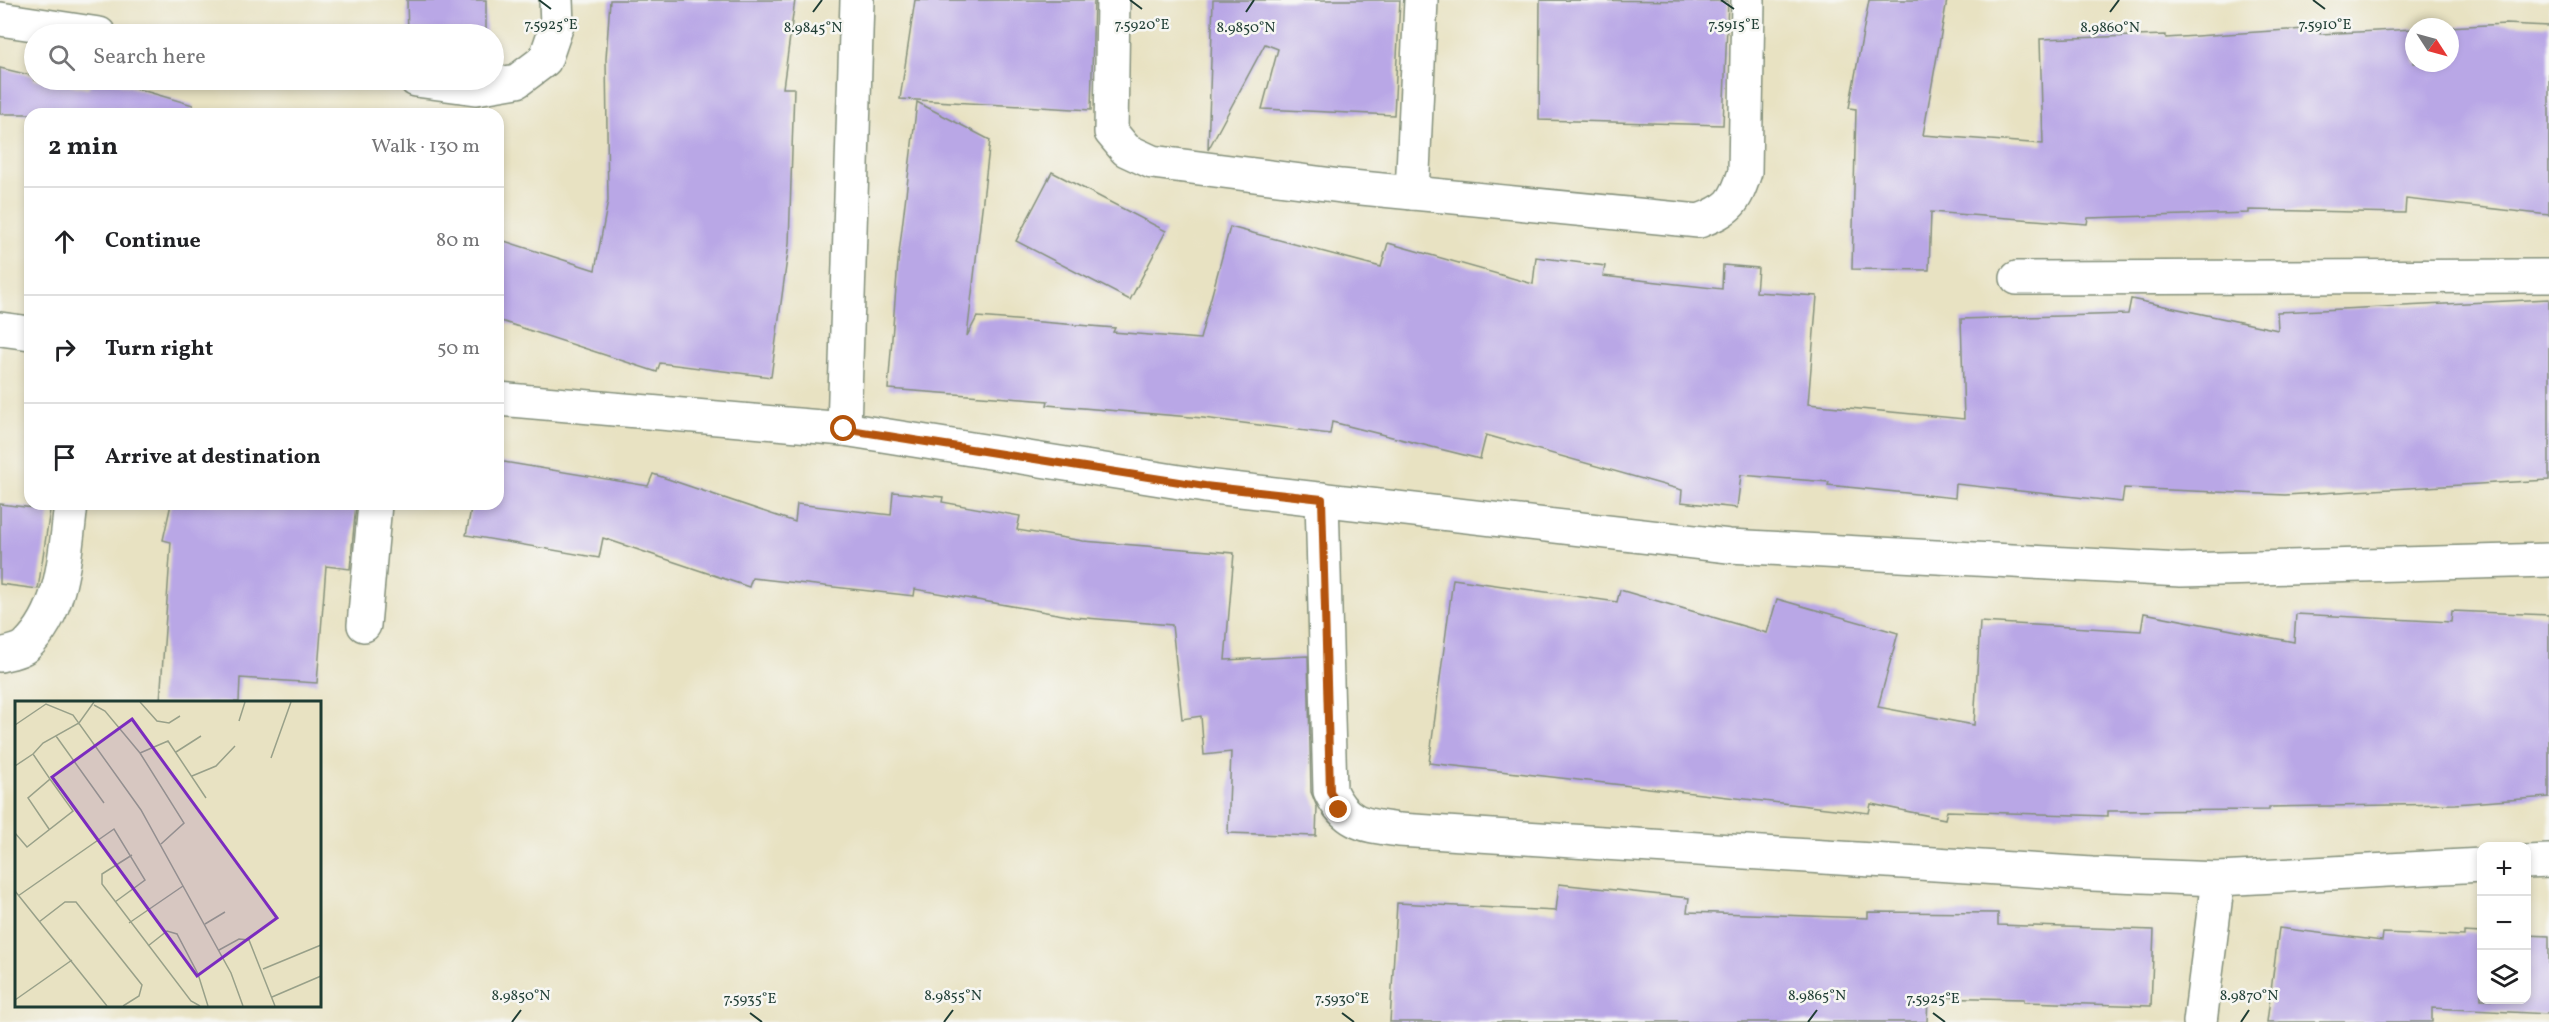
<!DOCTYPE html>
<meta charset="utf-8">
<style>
body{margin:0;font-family:Vollkorn,serif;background:#f6f6f6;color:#202124}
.controls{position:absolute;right:18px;bottom:18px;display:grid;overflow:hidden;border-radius:12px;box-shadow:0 3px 9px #0003}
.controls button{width:54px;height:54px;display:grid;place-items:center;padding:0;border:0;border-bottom:2px solid #e0e0e0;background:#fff;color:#202124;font:30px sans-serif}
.compass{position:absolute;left:2405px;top:18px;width:54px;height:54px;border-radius:50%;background:#fff;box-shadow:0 3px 9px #0003;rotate:126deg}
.stop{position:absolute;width:18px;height:18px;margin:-14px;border:4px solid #b45309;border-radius:50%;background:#fff}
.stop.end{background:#b45309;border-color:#fff;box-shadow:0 2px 6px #0008}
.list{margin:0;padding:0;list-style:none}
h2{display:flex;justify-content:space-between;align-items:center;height:78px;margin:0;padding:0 24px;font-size:26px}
h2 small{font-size:20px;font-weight:400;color:#757577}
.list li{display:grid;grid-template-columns:39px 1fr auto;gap:18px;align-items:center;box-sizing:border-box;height:108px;padding:0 24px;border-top:2px solid #e0e0e0}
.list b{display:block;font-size:22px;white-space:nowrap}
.list em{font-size:20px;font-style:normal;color:#757577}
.icon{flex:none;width:33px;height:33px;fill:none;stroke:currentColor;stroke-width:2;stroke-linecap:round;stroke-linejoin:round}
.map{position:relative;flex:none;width:2549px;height:1022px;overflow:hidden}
.search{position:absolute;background:#fff;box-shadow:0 3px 9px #0003;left:24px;top:24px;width:480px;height:66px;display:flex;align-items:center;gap:15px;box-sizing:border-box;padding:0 21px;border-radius:33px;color:#757577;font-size:22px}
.panel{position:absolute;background:#fff;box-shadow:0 3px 9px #0003;left:24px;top:108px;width:480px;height:402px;border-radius:18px}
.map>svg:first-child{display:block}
.building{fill:#b9a7e6}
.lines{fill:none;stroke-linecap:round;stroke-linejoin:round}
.minor-casing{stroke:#84907b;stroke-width:36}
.minor{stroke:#fff;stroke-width:33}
.route{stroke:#b45309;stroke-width:8}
.ticks{fill:none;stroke:#1f3d34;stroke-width:2}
.inset-road{fill:none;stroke:#98a089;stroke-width:1.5}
.view{fill:#7b2cbf;fill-opacity:0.15;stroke:#7b2cbf;stroke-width:3}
.inset-edge{fill:none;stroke:#1f3d34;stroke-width:3}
.ticks-label{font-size:15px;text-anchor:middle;fill:#1f3d34;stroke:#f6f6f2;stroke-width:5;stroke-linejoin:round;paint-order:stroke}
</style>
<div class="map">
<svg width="2549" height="1022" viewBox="0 0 2549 1022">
<rect width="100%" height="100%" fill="#f6f6f2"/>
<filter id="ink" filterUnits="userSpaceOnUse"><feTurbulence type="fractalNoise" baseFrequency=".0167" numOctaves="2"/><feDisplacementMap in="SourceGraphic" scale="12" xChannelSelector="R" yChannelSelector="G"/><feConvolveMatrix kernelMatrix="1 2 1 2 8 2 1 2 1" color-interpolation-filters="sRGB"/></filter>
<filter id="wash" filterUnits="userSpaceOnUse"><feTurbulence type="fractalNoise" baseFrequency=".008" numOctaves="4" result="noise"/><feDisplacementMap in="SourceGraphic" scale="24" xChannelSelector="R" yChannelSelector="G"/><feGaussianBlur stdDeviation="1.35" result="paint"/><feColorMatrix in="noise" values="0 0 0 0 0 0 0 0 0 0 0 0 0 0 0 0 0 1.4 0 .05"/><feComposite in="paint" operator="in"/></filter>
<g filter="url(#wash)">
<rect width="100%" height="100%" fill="#e8e2c2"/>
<g id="blocks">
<g class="building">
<path d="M407,0H486V34H408Z"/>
<path d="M610,0H795L783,88H794L789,244L771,377L660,363L657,372L498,320V239L595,270L608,201L606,59Z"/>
<path d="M915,0H1094L1091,110L900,99Z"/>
<path d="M1213,0H1400L1394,115L1262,109L1278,49L1265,44L1208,150Z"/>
<path d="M1540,0L1728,1L1723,125L1539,120Z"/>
<path d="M1869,0H1947L1923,135L2043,144L2040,39L2166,35V38L2320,28V34L2414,29V63H2450L2448,27L2506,24L2549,26V215L2406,199L2405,213L2249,210V213L2088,218L2087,224L1931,212L1929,270L1852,269L1856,109L1849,108Z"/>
<path d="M0,68L34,76V80H48L88,89L91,80H107L193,105L192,114H0Z"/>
<path d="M917,102L990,140L967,336L977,317L1115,328L1113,332L1200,339L1230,227L1381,267L1388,243L1533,284L1536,257L1605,266L1603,276L1722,289L1723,265L1758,268L1756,292L1817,296L1808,404L1964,419L1961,319L2128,314L2131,299L2278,330L2277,312L2549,299V480L2285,495L2124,488L2122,502L1956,484L1955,498L1828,485L1829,482L1741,475L1737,508L1681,502L1682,490L1486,435L1480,459L1332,422L1330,434L1203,418L1047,405L1048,401L888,389L898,262Z"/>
<path d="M1052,172L1166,231L1130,300L1016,241Z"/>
<path d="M498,461L648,486L653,474L795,522L797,504L891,515L893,492L943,497L942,502L1020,516L1017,530L1083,541L1234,553L1225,660L1308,656L1311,792L1317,807L1316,836L1228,833L1231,752L1204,755L1201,716L1182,719L1172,625L1074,617L915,589L914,596L752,578L749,587L603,538L599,558L466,535L472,504H498Z"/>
<path d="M0,504L50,510L38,589L0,584Z"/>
<path d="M171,504H356L350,569L326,566L317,683L240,678L239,702H160L171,542L163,540Z"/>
<path d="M1453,579L1617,602L1620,590L1767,633L1777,599L1898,633L1878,707L1974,725L1980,622L2141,631L2144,613L2294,642L2296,614L2451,622L2452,611L2549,615V797L2455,804L2269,807V810L2108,811V816L1947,811L1945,819L1871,804L1869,813L1429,763Z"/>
<path d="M1559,884L1689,898L1687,912L1868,918V912L1998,913V925L2154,930L2151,1006L2024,1002V999L1928,997L1927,1022H1390L1397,903L1556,911Z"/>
<path d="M2279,928L2382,941L2383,933L2464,936V932L2481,933V999H2526V935L2549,936V1014L2432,1008V1022H2267Z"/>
</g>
</g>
</g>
<g filter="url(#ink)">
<use href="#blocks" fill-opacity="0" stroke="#84907b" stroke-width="1.5"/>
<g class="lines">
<defs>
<g id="minor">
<path d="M1113,0L1111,132L1126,150L1152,162L1341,186L1699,221C1730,209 1735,203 1745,172L1748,0"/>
<path d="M0,19L99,34"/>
<path d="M416,80L476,88L517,81L545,60L557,25L556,0"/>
<path d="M1412,193L1421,0"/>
<path d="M2017,278L2549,276"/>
<path d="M0,329L30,333"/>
<path d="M498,399L844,429L1205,486L1729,546L2181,570L2549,560"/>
<path d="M844,429L857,0"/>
<path d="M1322,499L1330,791C1346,825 1365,825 1399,830L2092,874L2218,879L2482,865"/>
<path d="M364,625L375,504"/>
<path d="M0,655C8,653 20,651 26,646C64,610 65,553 71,504"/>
<path d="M2526,862L2549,861"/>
<path d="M2200,1022L2218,879"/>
</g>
</defs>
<use href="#minor" class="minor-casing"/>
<use href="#minor" class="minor"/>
</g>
</g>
<g class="lines" filter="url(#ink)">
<path class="route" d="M844,429L1205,486L1322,499L1330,791L1339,810"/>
</g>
<path class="ticks" d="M539,0L551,9M1130,0L1142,9M1721,0L1734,9M2313,0L2325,9M813,12L822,0M1246,12L1254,0M2110,12L2119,0M750,1013L762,1022M1342,1013L1354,1022M1933,1013L1945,1022M512,1022L521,1010M944,1022L953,1010M1808,1022L1817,1010M2241,1022L2249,1010"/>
<g transform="translate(15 701)">
<rect width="306" height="306" fill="#e8e2c2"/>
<path class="inset-road" d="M125,1L142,20L154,22L165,15M79,4L90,10L125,52L169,122L146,143M224,20L230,1M0,24L31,3L58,14L126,109L216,272L228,305M41,35L89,102M161,51L186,35M125,52L153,40L191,97M256,57L276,1M0,65L18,53M177,75L201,65L220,45M34,128L13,97L35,78L18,53L28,42L64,22L79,1M0,132L12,146L58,110L35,78M117,154L87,173V183L176,300L185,305M0,190L92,305M3,195L99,128L130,179L100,201M24,221L50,201H61L127,284L124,295L108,305M114,222L168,185M190,223L210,211M133,245L152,230L162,233L183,273L193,305M204,249L224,238L234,239L260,305M248,268L306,244M257,296L306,275M0,299L57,259"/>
<path class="view" d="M117,18L262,217L182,275L37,76Z"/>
<rect width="306" height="306" class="inset-edge"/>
</g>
<g class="ticks-label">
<text x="551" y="29">7.5925°E</text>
<text x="1142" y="29">7.5920°E</text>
<text x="1734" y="29">7.5915°E</text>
<text x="2325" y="29">7.5910°E</text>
<text x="813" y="32">8.9845°N</text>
<text x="1246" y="32">8.9850°N</text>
<text x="2110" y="32">8.9860°N</text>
<text x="521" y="1000">8.9850°N</text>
<text x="953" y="1000">8.9855°N</text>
<text x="1817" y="1000">8.9865°N</text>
<text x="2249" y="1000">8.9870°N</text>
<text x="750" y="1003">7.5935°E</text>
<text x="1342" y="1003">7.5930°E</text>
<text x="1933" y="1003">7.5925°E</text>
</g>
</svg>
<div class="controls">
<button>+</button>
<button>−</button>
<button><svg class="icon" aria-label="layers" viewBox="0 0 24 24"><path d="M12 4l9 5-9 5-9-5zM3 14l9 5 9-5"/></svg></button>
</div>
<svg class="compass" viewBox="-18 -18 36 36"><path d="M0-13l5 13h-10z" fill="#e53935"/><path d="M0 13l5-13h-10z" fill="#757577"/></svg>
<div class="stop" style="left:844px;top:429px"></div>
<div class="stop end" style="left:1339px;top:810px"></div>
<div class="search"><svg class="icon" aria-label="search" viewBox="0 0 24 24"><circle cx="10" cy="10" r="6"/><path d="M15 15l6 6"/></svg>Search here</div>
<section class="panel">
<h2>2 min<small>Walk · 130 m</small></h2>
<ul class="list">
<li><svg class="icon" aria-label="ahead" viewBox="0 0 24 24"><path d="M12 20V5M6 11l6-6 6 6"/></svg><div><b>Continue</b></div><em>80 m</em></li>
<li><svg class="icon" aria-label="right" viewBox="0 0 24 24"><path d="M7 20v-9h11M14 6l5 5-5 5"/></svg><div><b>Turn right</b></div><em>50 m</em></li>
<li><svg class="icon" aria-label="arrive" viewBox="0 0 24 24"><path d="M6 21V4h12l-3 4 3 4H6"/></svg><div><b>Arrive at destination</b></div></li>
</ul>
</section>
</div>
